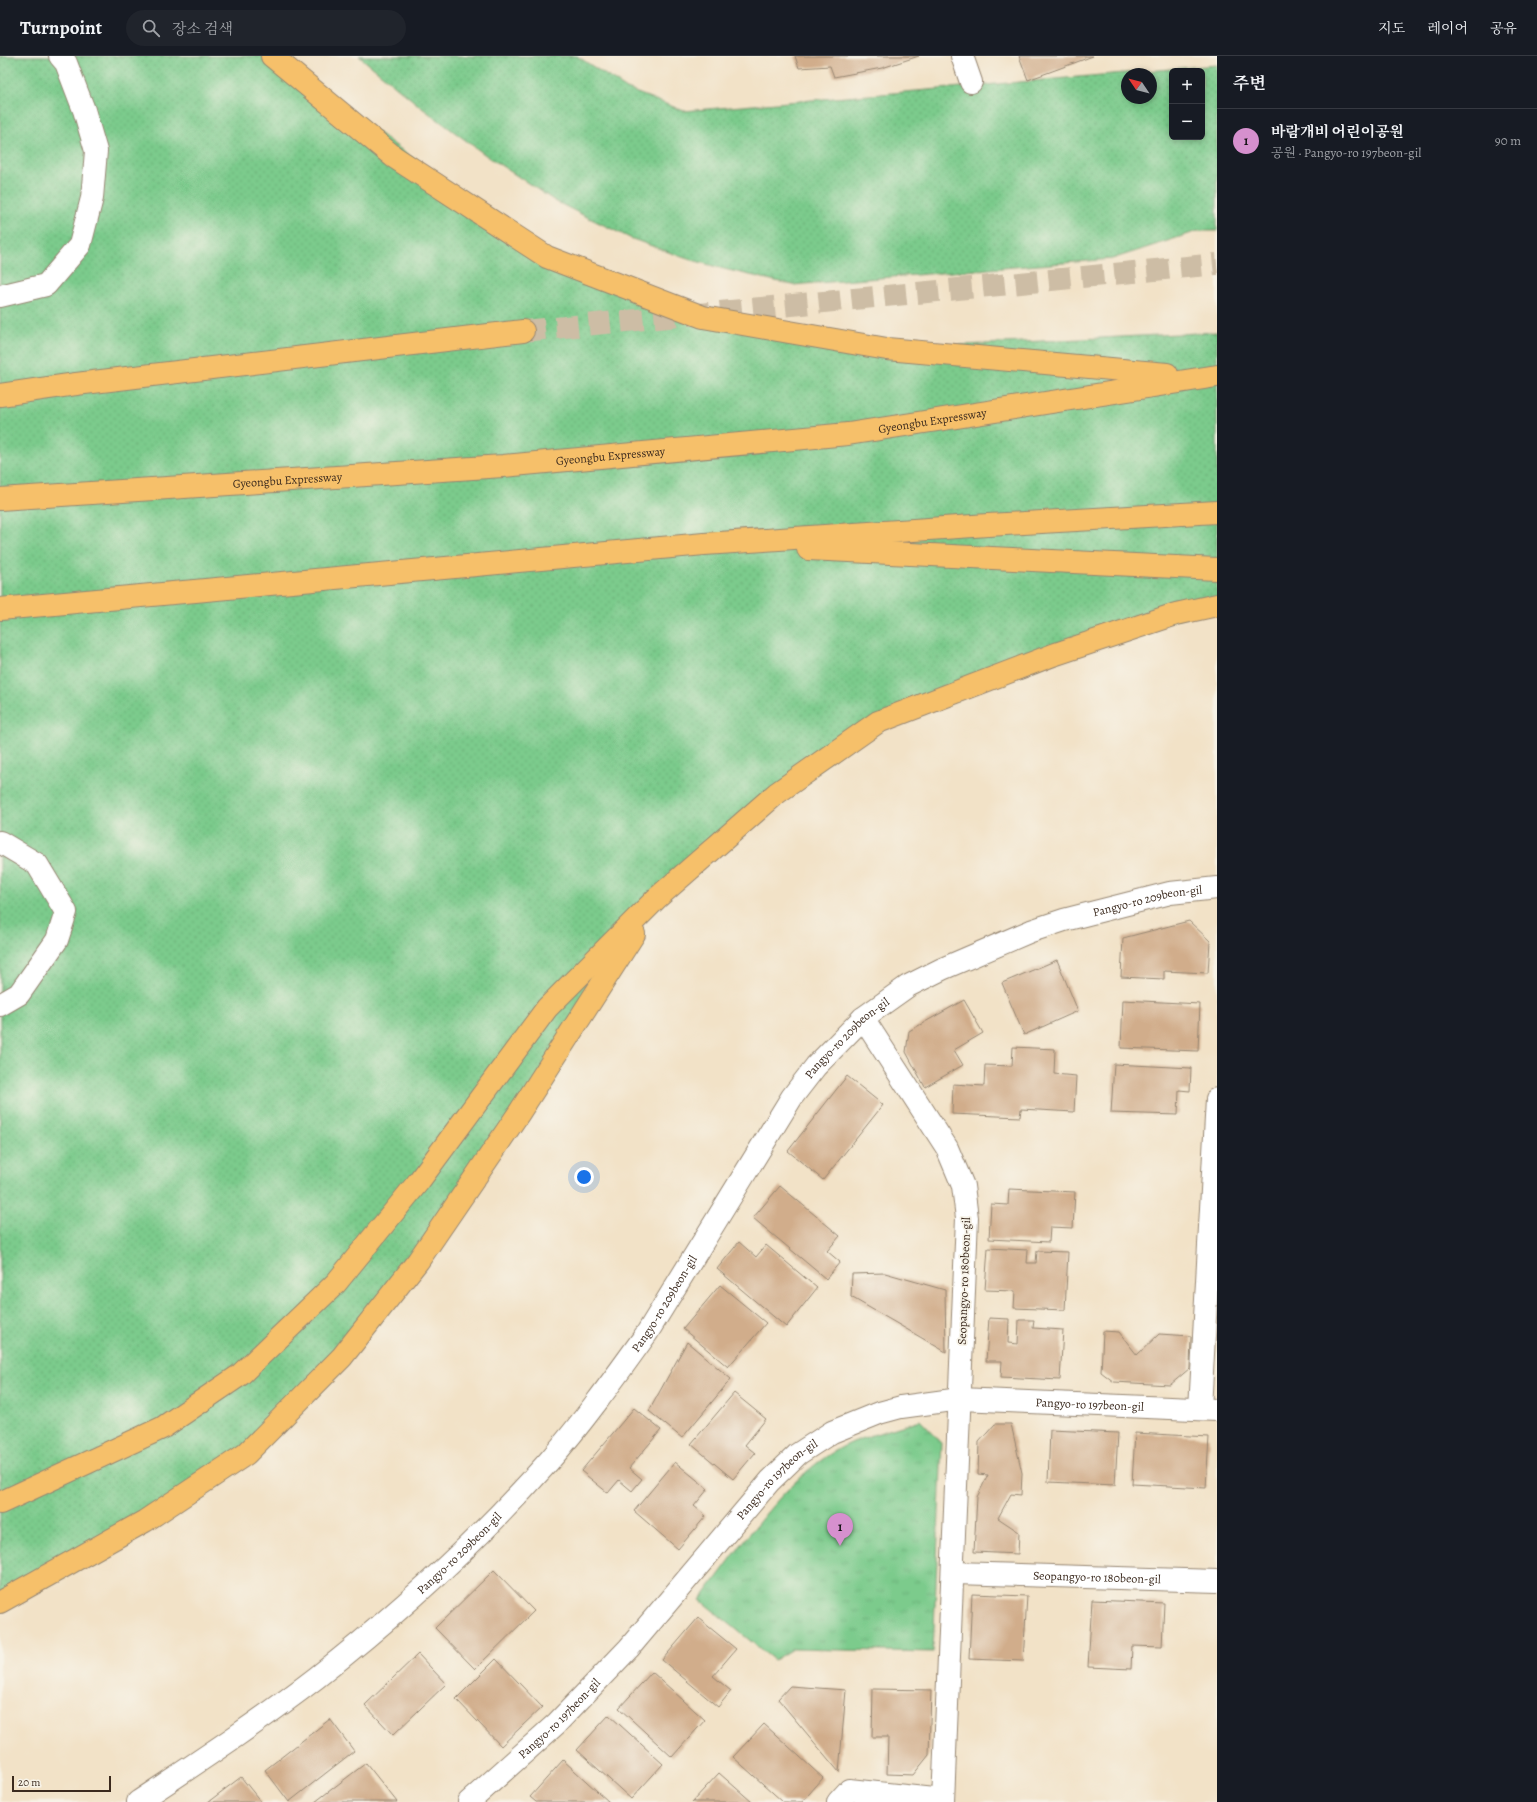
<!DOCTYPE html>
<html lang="ko">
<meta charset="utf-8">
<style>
body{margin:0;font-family:Alegreya,"Noto Serif KR",serif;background:#20242c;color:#f1f3f6}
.controls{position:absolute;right:12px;top:12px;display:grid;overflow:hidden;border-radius:6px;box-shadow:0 2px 6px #0003}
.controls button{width:36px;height:36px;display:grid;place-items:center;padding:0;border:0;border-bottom:1px solid #363941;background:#171b24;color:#f1f3f6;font:20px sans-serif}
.compass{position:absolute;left:1121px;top:12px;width:36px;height:36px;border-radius:50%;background:#171b24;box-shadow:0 2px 6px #0003;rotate:305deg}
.scale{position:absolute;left:12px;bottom:10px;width:99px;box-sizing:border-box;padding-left:4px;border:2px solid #3b2a1e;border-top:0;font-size:11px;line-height:14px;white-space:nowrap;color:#3b2a1e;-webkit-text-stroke:3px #f7f3e8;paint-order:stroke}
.you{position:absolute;left:584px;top:1121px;width:14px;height:14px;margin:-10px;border:3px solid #fff;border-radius:50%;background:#1a73e8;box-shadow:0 0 0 6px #1a73e833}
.badge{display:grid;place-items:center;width:26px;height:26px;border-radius:50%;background:#d690ce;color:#111;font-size:13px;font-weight:700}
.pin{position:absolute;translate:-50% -33px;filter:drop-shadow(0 1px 2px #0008)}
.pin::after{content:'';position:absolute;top:21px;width:14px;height:12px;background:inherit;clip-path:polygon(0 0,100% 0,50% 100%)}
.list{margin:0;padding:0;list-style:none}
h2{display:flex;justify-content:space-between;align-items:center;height:52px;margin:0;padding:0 16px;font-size:17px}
h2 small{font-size:13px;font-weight:400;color:#9ea1a6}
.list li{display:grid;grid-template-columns:26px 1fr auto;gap:12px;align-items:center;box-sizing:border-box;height:64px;padding:0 16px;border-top:1px solid #363941}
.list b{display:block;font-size:15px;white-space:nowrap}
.list p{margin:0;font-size:13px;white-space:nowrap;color:#9ea1a6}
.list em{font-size:13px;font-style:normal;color:#9ea1a6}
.icon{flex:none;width:22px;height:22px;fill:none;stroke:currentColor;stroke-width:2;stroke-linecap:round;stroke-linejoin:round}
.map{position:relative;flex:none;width:1217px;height:1746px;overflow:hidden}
header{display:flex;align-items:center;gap:24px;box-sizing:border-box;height:56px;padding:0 20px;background:#171b24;border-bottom:1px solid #363941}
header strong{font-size:19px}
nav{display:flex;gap:22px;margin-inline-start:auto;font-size:14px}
.search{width:280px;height:36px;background:#20242c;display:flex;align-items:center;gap:10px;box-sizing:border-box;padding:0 14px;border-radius:22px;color:#9ea1a6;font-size:15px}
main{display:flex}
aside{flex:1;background:#171b24}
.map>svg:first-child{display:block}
.grass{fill:url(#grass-dots);stroke:#5b7a55;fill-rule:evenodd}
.park{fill:url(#park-tufts);stroke:#5b7a55}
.building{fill:#d1ad8b}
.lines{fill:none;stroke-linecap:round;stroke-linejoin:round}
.highway-tunnel{stroke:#cdbda5;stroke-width:22;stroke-dasharray:22 11;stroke-linecap:butt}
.minor-casing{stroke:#968672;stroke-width:24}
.highway-casing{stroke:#968672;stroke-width:24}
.minor{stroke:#fff;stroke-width:22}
.highway{stroke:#f6c06b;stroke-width:22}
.labels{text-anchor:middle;stroke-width:3.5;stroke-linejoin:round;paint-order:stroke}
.street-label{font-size:12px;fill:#3b2a1e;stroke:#f7f3e8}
</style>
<header>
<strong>Turnpoint</strong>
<div class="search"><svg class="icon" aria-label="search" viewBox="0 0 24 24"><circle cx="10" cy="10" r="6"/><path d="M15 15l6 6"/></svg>장소 검색</div>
<nav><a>지도</a><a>레이어</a><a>공유</a></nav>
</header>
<main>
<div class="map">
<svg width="1217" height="1746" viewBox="0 0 1217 1746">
<defs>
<pattern id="grass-dots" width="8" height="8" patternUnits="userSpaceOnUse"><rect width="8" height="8" fill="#7bcb8c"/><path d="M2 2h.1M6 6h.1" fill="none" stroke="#6bae78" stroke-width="1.8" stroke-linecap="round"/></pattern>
<pattern id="park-tufts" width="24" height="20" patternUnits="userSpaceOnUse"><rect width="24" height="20" fill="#7bcb8c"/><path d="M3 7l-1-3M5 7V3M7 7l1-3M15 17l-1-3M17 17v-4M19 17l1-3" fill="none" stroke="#6bae78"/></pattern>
</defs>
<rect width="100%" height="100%" fill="#f7f3e8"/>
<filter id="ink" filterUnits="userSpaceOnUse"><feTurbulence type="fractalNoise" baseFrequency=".025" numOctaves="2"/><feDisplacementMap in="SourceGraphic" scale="8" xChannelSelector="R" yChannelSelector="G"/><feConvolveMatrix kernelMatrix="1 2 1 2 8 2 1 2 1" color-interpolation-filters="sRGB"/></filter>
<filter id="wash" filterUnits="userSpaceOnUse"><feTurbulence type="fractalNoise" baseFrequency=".012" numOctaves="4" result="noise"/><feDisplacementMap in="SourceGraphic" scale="16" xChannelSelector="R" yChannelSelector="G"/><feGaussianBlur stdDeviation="0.9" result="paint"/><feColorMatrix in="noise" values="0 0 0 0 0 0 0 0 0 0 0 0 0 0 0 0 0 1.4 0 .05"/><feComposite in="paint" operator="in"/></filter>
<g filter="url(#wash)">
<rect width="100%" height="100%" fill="#f2e2c7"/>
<g class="grass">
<path d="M0,0H274L547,201L703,261L887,293L1217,276V549L878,666L657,842L418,1205L246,1398L0,1546Z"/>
<path d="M359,0H577L627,33L684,55L1217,9V175H1198L1112,203L793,229L724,213L685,202L630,182L579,157L555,145L487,100L422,52ZM1172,15H1202V81H1172ZM1127,18H1151V42H1127Z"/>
</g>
<path class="park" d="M920,1364L942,1387L933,1596L792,1593L774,1604L700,1544C741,1491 790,1412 853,1386C875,1377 898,1372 920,1364Z"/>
<g id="blocks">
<g class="building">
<path d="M795,0H919L882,12L834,21L830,10L799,12Z"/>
<path d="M1019,0H1093L1028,24Z"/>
<path d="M1189,865L1210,885L1208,917L1164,915V923L1121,921L1123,882Z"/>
<path d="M1057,904L1078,955L1024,979L1002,927Z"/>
<path d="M964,944L983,977L954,994L963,1009L925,1031L906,996L909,975Z"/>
<path d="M1123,944L1200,948L1198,995L1121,992Z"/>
<path d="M1013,991L1055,993L1054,1018L1076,1020L1074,1056L1021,1053L1020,1061L952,1058L953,1028L984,1030L985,1009L1012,1010Z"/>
<path d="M1114,1008L1191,1012L1190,1035L1179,1034L1178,1059L1111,1057Z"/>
<path d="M847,1020L883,1049L823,1124L788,1095Z"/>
<path d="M780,1130L840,1180L827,1195L840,1206L826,1223L753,1162Z"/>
<path d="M1009,1133L1075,1136L1073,1172L1050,1171L1049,1186L989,1183L991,1148L1008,1149Z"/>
<path d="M739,1186L756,1201L766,1189L817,1232L786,1271L717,1213Z"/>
<path d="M988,1192L1028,1194L1027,1207H1036L1037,1195L1068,1196L1065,1254L1014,1252L1015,1235L985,1234Z"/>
<path d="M885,1217L945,1234L946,1296L851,1241L852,1218Z"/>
<path d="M720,1229L766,1267L728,1311L683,1273Z"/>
<path d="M989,1262L1009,1263L1008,1287L1018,1288L1019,1264H1034L1033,1272L1063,1274L1060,1324L1001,1321L1002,1305H986Z"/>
<path d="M1103,1275L1119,1276L1137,1299L1159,1278L1191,1280L1190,1312L1170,1329L1114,1326L1101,1316Z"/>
<path d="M687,1286L731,1323L682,1382L649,1355Z"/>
<path d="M734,1337L766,1363L745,1389L755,1397L733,1423L691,1388Z"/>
<path d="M634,1352L661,1374L629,1412L642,1423L632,1435L619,1424L608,1437L581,1415Z"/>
<path d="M995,1368H1011L1022,1417L1021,1439L1011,1438L998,1462L1019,1476L1018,1498L974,1496L977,1441L988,1419L978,1418L979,1386Z"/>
<path d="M1050,1374L1118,1377L1115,1429L1048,1426Z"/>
<path d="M1135,1377L1209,1381L1206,1432L1132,1428Z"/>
<path d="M675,1406L708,1433L694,1450L706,1460L678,1493L634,1455Z"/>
<path d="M494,1514L534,1555L475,1613L435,1572Z"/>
<path d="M972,1538L1027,1540L1023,1605L969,1603Z"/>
<path d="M1092,1544L1164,1547L1162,1591L1132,1590L1131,1613L1088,1611Z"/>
<path d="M698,1562L736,1593L713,1620L731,1635L718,1651L662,1604Z"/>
<path d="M418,1598L446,1628L393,1679L365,1649Z"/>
<path d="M496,1603L542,1651L501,1690L456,1643Z"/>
<path d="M652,1616L705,1664L672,1701L619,1652Z"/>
<path d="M790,1630L846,1634L839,1716L778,1643Z"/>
<path d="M873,1633L931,1634L929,1699L913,1719L887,1718L888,1681H872Z"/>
<path d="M609,1659L663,1708L631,1743L577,1694Z"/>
<path d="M330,1663L354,1695L289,1746L265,1714Z"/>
<path d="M764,1668L823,1722L802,1746H783L733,1701Z"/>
<path d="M563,1704L609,1746H536L530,1741Z"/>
<path d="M366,1707L397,1746H315Z"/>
<path d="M719,1717L752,1746H692Z"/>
<path d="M241,1721L261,1746H208Z"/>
</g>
</g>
</g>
<g filter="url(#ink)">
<use href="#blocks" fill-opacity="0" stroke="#968672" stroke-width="1"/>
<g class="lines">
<path class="highway-tunnel" d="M523,275L1217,208"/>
<defs>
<g id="minor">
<path d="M962,0L971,26"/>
<path d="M0,240L46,229L80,189L92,142L96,95L84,54L66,7L60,0"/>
<path d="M0,786L37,808L66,856L57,884L19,938L0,949"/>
<path d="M863,962L947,1092L963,1130L967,1162L943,1746"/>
<path d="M1200,1353L1217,1043"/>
<path id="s1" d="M954,1517L1217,1525"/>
<path id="s2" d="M138,1746C198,1706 259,1666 316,1622C399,1557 479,1484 549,1405C584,1365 616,1320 647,1277L792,1041L816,1010L863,962L908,930L942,913L1031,875L1064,864L1170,837L1217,832"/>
<path id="s3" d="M469,1746L556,1668L629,1592L770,1425L798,1398L832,1376L879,1357L901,1351L960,1343L1217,1354"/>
<path d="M838,1746L849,1734L943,1744"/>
</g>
<g id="highway">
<path d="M272,0L394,101L547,201L703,261L887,293L1167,318"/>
<path d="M0,339L76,328L523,275"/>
<path id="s4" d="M0,443L503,410L848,378L1217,320"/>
<path d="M808,493L1217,513"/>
<path d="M0,553L704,488L988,469L1217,456"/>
<path d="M0,1447L162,1372L240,1319L336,1227L419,1125L547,952L657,842L777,737L878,666L1053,599L1176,558L1217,549"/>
<path d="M0,1546L145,1465L246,1398L342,1301L418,1205L519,1057L634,878"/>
</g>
</defs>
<use href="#minor" class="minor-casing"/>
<use href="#highway" class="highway-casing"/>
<use href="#minor" class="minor"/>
<use href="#highway" class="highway"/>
</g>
</g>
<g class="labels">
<g class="street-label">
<text dy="4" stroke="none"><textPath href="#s4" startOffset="936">Gyeongbu Expressway</textPath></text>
<text dy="4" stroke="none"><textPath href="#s4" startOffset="612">Gyeongbu Expressway</textPath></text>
<text dy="4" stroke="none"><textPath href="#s4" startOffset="288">Gyeongbu Expressway</textPath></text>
<text dy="4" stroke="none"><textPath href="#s2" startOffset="1391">Pangyo-ro 209beon-gil</textPath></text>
<text dy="4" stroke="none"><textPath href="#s2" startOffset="1055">Pangyo-ro 209beon-gil</textPath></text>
<text transform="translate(964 1225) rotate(-88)" y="4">Seopangyo-ro 180beon-gil</text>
<text dy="4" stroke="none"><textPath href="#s2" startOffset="731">Pangyo-ro 209beon-gil</textPath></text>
<text dy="4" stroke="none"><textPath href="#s3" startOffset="783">Pangyo-ro 197beon-gil</textPath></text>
<text dy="4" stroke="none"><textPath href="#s3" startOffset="447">Pangyo-ro 197beon-gil</textPath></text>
<text dy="4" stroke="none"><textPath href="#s2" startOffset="407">Pangyo-ro 209beon-gil</textPath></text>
<text dy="4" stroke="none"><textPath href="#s1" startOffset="143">Seopangyo-ro 180beon-gil</textPath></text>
<text dy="4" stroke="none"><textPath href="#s3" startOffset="123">Pangyo-ro 197beon-gil</textPath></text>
</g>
</g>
</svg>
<div class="controls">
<button>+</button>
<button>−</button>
</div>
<svg class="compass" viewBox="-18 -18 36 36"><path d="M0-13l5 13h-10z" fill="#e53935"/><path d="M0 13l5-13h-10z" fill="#9ea1a6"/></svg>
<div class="scale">20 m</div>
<div class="you"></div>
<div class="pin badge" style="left:840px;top:1490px">1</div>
</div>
<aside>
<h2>주변<small></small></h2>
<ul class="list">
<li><span class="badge">1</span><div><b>바람개비 어린이공원</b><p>공원 · Pangyo-ro 197beon-gil</p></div><em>90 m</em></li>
</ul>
</aside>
</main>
